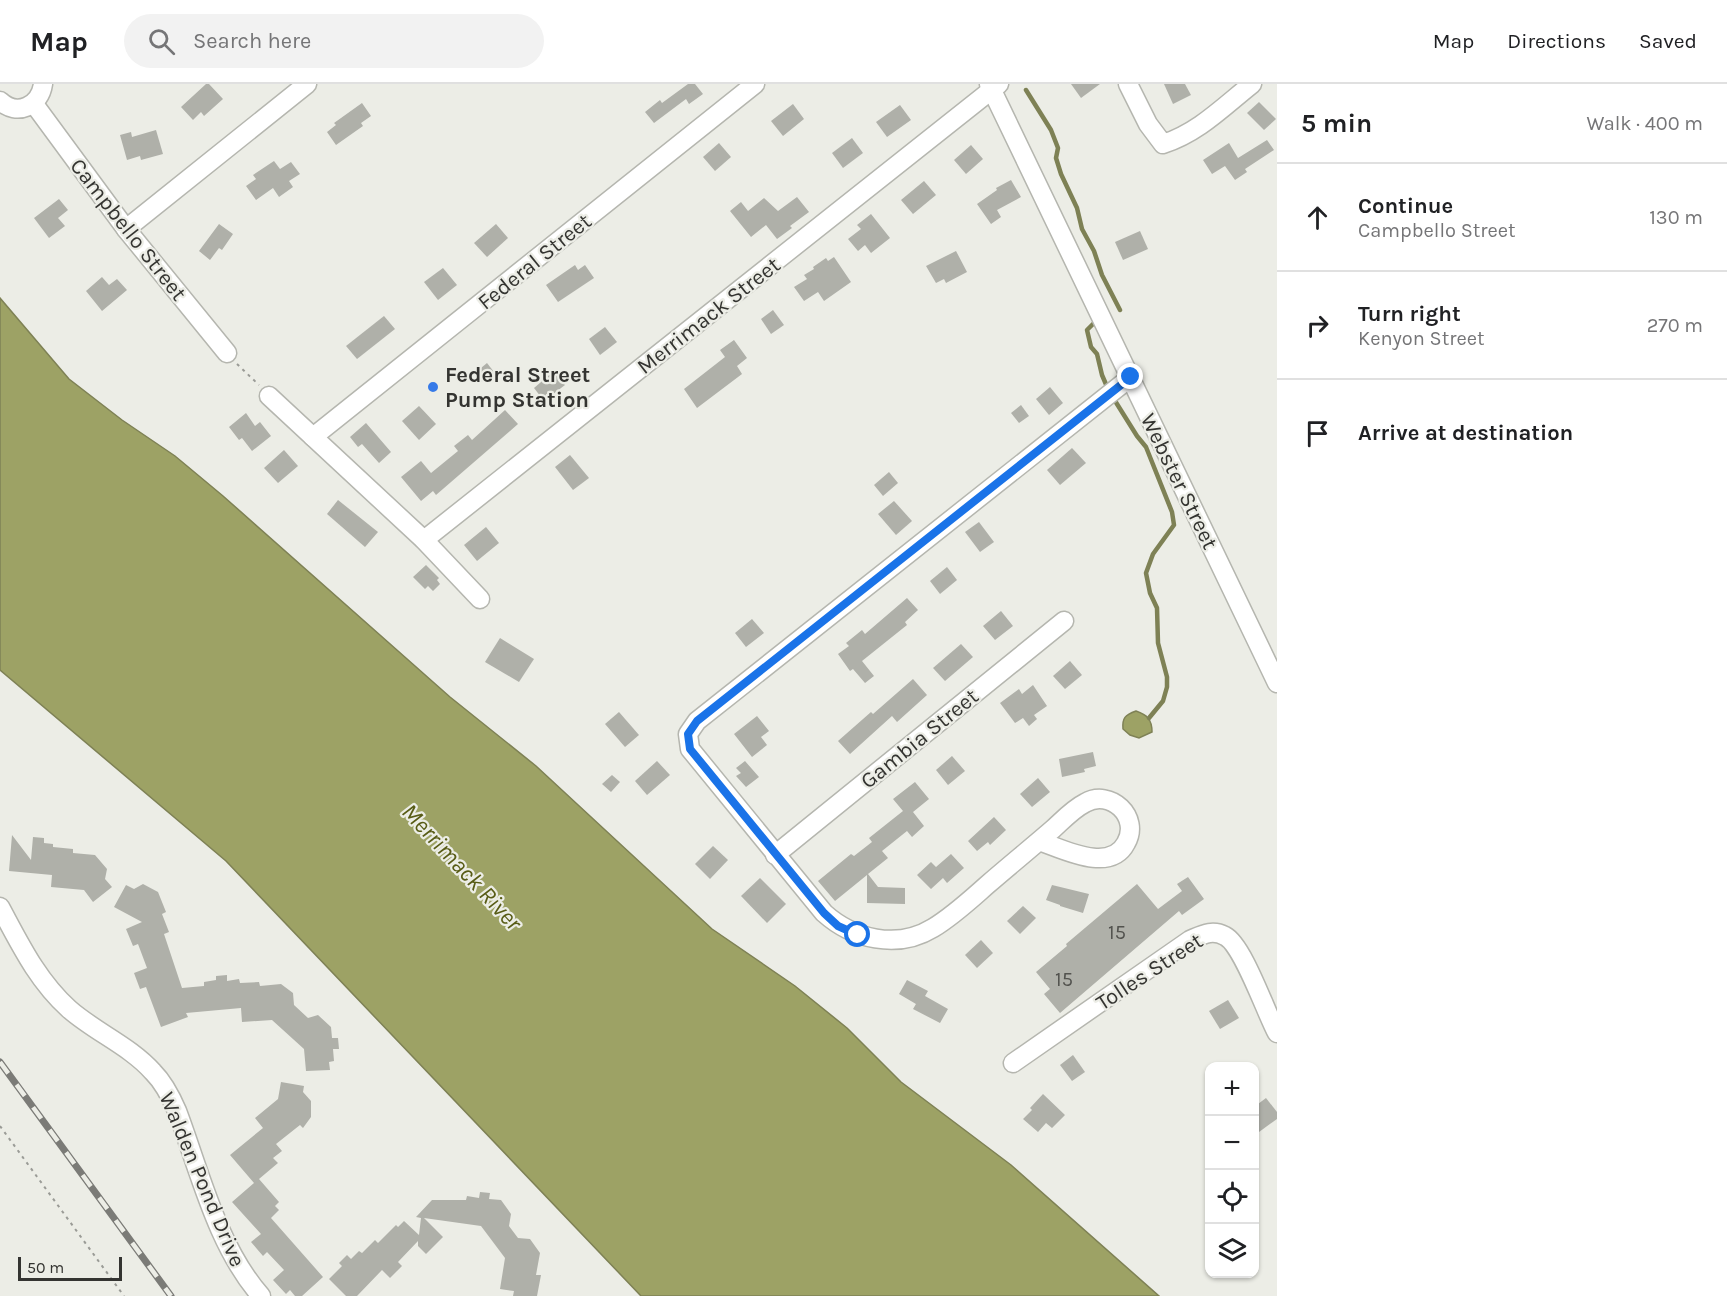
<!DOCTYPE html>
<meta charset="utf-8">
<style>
body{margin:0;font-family:Karla,sans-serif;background:#f2f2f2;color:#202124}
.controls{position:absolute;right:18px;bottom:18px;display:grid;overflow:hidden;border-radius:12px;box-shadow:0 2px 4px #0004}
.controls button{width:54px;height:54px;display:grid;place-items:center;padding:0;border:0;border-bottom:2px solid #e0e0e0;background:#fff;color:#202124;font:30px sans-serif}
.scale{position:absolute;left:18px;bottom:15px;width:104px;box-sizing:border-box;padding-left:6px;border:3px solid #343431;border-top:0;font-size:16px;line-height:21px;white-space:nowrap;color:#343431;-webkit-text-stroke:4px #ecede6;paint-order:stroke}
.stop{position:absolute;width:18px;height:18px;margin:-14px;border:4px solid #1a73e8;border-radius:50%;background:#fff}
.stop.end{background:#1a73e8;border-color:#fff;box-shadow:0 2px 6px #0008}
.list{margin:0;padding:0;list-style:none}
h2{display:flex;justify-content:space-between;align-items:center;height:78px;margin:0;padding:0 24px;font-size:26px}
h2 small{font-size:20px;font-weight:400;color:#757577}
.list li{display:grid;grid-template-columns:39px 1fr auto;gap:18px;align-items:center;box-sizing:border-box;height:108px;padding:0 24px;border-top:2px solid #e0e0e0}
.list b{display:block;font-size:22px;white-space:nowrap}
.list p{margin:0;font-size:20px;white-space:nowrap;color:#757577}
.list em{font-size:20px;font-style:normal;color:#757577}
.icon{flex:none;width:33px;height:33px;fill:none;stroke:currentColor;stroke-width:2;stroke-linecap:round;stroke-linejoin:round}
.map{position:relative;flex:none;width:1277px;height:1212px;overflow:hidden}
header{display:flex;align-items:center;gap:36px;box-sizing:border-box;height:84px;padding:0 30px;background:#fff;border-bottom:2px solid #e0e0e0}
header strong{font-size:28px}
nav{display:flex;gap:33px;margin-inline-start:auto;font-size:21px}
.search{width:420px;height:54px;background:#f2f2f2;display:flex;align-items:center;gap:15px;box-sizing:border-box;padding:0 21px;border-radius:33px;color:#757577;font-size:22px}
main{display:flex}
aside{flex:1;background:#fff}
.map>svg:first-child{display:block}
.water{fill:#9da265;stroke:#7e8155;stroke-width:1.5}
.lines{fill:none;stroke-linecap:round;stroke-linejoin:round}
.stream{stroke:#7e8155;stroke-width:4.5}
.building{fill:#afb0a9}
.minor-casing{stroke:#b5b6af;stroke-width:21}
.path{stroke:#9a9b96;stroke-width:2;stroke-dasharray:3 4.5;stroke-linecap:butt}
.minor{stroke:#fff;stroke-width:18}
.rail-casing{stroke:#7b7b77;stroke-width:7}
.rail{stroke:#ecede6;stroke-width:4.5;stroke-dasharray:14;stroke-linecap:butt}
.route{stroke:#1a73e8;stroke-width:8}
.poi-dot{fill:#367ae8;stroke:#ecede6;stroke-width:2}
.labels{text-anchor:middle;stroke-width:4.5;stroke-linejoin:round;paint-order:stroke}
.number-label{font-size:20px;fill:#53534f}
.street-label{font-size:22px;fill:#343431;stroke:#ecede6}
.poi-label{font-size:22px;font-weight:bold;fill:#343431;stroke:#ecede6;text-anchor:start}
.water-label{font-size:24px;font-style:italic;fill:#585c16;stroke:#ecede6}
</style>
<header>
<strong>Map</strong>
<div class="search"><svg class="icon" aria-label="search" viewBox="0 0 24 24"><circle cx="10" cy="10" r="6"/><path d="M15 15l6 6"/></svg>Search here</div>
<nav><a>Map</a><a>Directions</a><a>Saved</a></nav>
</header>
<main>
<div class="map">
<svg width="1277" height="1212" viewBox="0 0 1277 1212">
<rect width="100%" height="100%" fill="#ecede6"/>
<g class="water">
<path d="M0,214L69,295L122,336L175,372L223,412L450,613L536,682L712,845L795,902L847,944L901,998L1011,1081L1159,1212H641L226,777L0,586Z"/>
<path d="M1136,627C1147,631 1152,635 1152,648L1139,654L1130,651L1123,645C1122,634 1125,631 1136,627Z"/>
</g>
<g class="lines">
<g class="stream">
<path d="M1026,6L1051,46L1058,64L1056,74L1061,90L1077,124L1082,145L1094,167L1102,191L1120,226"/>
<path d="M1093,240L1087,246L1091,263L1097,270L1102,291L1108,305"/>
<path d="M1112,312L1137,352L1146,363L1172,428L1174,441L1153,470L1146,489L1150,509L1157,524L1158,559L1167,593V603L1163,617L1149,634"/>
</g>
</g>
<g class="building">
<path d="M206,0H209L223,15L204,32L201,28L193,36L181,23Z"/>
<path d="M688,0H695L703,10L689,20L686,15L654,39L645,28L660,16L662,19Z"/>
<path d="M1071,0H1100L1081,14Z"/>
<path d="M1164,0H1185L1191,11L1173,20Z"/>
<path d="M1259,18L1276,35L1264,46L1247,29Z"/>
<path d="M362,19L371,32L361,39L363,42L336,61L327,48L336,41L334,39Z"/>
<path d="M793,20L804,35L783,52L771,37Z"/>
<path d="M900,21L911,36L887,53L876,38Z"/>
<path d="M156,46L163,70L141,76L140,72L127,76L120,51L131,48L132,53Z"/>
<path d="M852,54L863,69L843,84L832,69Z"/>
<path d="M1267,56L1274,66L1245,85L1247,88L1235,96L1225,82L1212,90L1203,76L1229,59L1238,74Z"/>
<path d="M719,59L731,73L715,87L703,73Z"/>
<path d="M971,61L983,75L966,90L954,76Z"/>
<path d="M274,77L280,85L291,78L300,90L289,97L293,103L279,113L273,104L256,116L246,102L256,95L253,91Z"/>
<path d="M1011,96L1021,113L997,126L1001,133L991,140L977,120L997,106L996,104Z"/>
<path d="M924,97L936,111L913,130L901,116Z"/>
<path d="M797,113L809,128L790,142L792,144L777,155L766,141L751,153L730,127L741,118L748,127L764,114L778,127Z"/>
<path d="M59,115L68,126L58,134L65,142L49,154L34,134Z"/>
<path d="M871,130L890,154L871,169L865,161L858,167L848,155L861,145L857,141Z"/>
<path d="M219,140L233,150L222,166L219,164L210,176L199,167Z"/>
<path d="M496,140L508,154L487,173L474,159Z"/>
<path d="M1140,147L1148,165L1123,176L1115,158Z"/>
<path d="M956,167L967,188L946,199L944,195L936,199L926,182Z"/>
<path d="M834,173L851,198L824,217L818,208L804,217L794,203L807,195L804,191L814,185L813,183L826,174L828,177Z"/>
<path d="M575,181L578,186L585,181L594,194L558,218L546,201Z"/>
<path d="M443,184L457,201L438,216L424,198Z"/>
<path d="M102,193L109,201L117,195L127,206L102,227L86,207Z"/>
<path d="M773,226L784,241L771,250L761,235Z"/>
<path d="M384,232L395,245L357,275L346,262Z"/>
<path d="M605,243L617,258L600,271L589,255Z"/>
<path d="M734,256L747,274L737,282L742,290L697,324L684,305L725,273L720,266Z"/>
<path d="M487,279L494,288L482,298L475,289Z"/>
<path d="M554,287L565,301L544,317L534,304Z"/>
<path d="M1050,303L1063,319L1049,331L1036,315Z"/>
<path d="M1021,321L1029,332L1019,339L1011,329Z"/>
<path d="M419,322L436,340L419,356L402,337Z"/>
<path d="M505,326L518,340L436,411L433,407L421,417L401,393L421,377L431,389L458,367L454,362L468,351L472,356Z"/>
<path d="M246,329L255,342L260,338L271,352L252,367L242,354L239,356L229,343Z"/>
<path d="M366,339L391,368L379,379L362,360L358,363L350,353Z"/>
<path d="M1072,364L1086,379L1060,401L1047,386Z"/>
<path d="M284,366L298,382L278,399L264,384Z"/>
<path d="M570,371L589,394L573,406L555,383Z"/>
<path d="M889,388L898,399L883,412L874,401Z"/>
<path d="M338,416L378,448L365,463L327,430Z"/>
<path d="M894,417L912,437L896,451L878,430Z"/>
<path d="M979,438L994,458L980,468L965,448Z"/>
<path d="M486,443L499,459L477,477L464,461Z"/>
<path d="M426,481L439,494L437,496L440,500L433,507L428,502L425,505L413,493Z"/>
<path d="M947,483L957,496L940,510L930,497Z"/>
<path d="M907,514L918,526L905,538L907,541L862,577L874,592L865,599L853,585L850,587L838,570L849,562L846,559L862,546L865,550Z"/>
<path d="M1001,527L1013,542L995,556L983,542Z"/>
<path d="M752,535L764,549L746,563L735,549Z"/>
<path d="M500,554L534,575L519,598L485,578Z"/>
<path d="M961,560L973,573L945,597L933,584Z"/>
<path d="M1070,577L1082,591L1065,605L1053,592Z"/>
<path d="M913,595L927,611L897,638L892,632L850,670L838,657L871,628L873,630Z"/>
<path d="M1033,601L1047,622L1034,631L1037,635L1029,642L1023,634L1015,639L1000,619L1019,605L1022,610Z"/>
<path d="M619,628L639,651L625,663L605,640Z"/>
<path d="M757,632L769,647L761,653L767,661L752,673L734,650Z"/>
<path d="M1093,668L1096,682L1084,685L1085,688L1062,693L1059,675Z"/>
<path d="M952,672L965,687L948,701L936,686Z"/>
<path d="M657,677L670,691L647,711L635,697Z"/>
<path d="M745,677L759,693L746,703L736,692L741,689L736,684Z"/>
<path d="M612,691L620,698L611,708L602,700Z"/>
<path d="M1038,694L1050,708L1032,723L1020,710Z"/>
<path d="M915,698L929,715L913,728L924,742L912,753L907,747L882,767L888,774L868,790L878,803L905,804V820L867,819V791L835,817L818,797L851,770L854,772L872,758L869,754L903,727L893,715Z"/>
<path d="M994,733L1006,746L990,761L988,758L977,767L968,757Z"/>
<path d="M12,751L31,776L33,753L44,754V759L53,760V763L73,765V769L95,771L107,785L105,795L112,803L93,818L84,806L51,803L52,791L9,787Z"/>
<path d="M713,762L728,776L710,795L695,780Z"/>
<path d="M951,770L964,784L947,799L943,794L931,805L917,791L931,778L936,783Z"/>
<path d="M1188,793L1204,815L1182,831L1179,827L1060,929L1044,910L1050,905L1036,888L1067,862L1066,860L1137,800L1158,825L1182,807L1177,800Z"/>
<path d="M760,794L786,820L767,839L741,812Z"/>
<path d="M143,800L158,808L166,828L162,830L169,848L164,850L182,904L204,902V898L216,896V892L227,891V897L239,895L240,899L259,898L260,902L281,900L293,909L294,921L308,934L318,931L331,943L332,954H338L339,965H333L334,977L329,978L330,986L306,987L304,965L272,936L242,938L241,924L186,929L188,933L161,943L146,903L140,905L134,889L147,884L138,860L133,862L126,845L142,838L114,823L126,801L134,805Z"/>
<path d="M1052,801L1089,810L1083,829L1060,822V821L1046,816Z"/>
<path d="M1023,822L1036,834L1020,850L1007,837Z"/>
<path d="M981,856L993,869L977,884L965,871Z"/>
<path d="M907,896L928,907L925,912L948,925L940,939L913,925L916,920L899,910Z"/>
<path d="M1228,916L1239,934L1220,945L1209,927Z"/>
<path d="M1073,971L1085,988L1072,997L1060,981Z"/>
<path d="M281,998L304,1002L303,1008L311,1017V1033L303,1044L300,1041L276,1060L282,1067L273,1074L278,1079L259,1095L279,1118L275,1122L279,1126L271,1134L323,1193L302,1212H295L290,1206L286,1210L273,1196L284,1186L267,1168L263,1172L251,1158L261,1150L232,1118L254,1099L230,1071L263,1044L255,1034L278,1015Z"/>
<path d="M1043,1010L1065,1031L1052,1044L1046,1039L1038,1048L1023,1035L1032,1026L1030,1024Z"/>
<path d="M1266,1014L1277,1028V1035L1259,1048L1254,1042V1023Z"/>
<path d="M480,1108L490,1109L489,1115L501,1116L511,1130L509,1142L518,1154L530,1155L540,1169L536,1191H541L537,1212H513L514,1207L500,1205L505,1174L481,1142L424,1134L443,1153L426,1170L418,1162V1157L398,1178L402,1182L390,1194L382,1186L357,1212H346L329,1195L342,1182L339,1179L347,1171L351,1175L359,1167L362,1169L375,1156L378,1159L396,1141L398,1143L404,1137L419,1151L421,1134L416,1133L432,1116H466L467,1112L479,1114Z"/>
</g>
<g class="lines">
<defs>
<g id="minor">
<path d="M989,0L1277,599"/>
<path d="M1128,0L1148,40L1163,60C1198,49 1223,23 1252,0"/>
<path d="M0,17C17,33 40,22 43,0"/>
<path d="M34,20L126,145L227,269"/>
<path d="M126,145L307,0"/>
<path d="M269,312L424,456L480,515"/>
<path d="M313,353L755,0"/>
<path d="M424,456L999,0"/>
<path d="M1039,757C1063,765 1110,790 1126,759C1141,733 1110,704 1085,719C1073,725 1063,736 1053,745C1031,764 1009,782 987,801C970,816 953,832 933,844C897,866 853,855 824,829L690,665L688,650L697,637L1131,293"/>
<path d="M775,771L1064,537"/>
<path d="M0,823C20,860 37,896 69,925C95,948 130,962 153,988C164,999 171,1013 177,1027C200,1088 217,1162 261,1212"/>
<path d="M1013,979L1190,856C1202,851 1212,845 1225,852C1243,861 1266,929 1277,949"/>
</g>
</defs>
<use href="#minor" class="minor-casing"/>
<g class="path">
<path d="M237,280L259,301"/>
<path d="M0,1042L124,1212"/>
</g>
<use href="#minor" class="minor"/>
<defs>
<path id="rail" d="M0,978L171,1212"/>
</defs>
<use href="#rail" class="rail-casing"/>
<use href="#rail" class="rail"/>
</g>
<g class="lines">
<path class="route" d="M858,851L838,842L824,829L690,665L688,650L697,637L1131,293"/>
</g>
<circle class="poi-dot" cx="433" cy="303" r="6"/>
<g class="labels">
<g class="number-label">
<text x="1117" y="855">15</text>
<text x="1064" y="902">15</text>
</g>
<g class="street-label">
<text transform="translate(129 145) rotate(52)" y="8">Campbello Street</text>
<text transform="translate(534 177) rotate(-39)" y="8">Federal Street</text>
<text transform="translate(708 231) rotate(-38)" y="8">Merrimack Street</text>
<text transform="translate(1180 397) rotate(64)" y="8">Webster Street</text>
<text transform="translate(919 654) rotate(-39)" y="8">Gambia Street</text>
<text transform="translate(1149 887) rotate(-33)" y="8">Tolles Street</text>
<text transform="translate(203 1095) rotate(67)" y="8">Walden Pond Drive</text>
</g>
<g class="poi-label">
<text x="445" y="298">Federal Street<tspan x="445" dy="25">Pump Station</tspan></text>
</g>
<g class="water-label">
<text transform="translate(462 783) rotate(47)" y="8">Merrimack River</text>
</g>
</g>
</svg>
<div class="controls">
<button>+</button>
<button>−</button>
<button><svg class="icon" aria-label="locate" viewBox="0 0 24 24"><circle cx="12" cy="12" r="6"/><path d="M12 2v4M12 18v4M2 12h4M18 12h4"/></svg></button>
<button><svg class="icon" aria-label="layers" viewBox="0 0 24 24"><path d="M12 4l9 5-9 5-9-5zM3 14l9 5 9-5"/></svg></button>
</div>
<div class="scale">50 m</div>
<div class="stop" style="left:858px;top:851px"></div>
<div class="stop end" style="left:1131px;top:293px"></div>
</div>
<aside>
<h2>5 min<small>Walk · 400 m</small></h2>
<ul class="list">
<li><svg class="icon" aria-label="ahead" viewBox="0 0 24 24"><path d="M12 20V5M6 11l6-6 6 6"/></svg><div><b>Continue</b><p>Campbello Street</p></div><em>130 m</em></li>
<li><svg class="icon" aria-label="right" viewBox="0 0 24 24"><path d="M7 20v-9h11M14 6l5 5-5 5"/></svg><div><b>Turn right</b><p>Kenyon Street</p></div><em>270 m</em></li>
<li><svg class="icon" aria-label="arrive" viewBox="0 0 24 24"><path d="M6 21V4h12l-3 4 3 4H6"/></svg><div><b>Arrive at destination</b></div></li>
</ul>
</aside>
</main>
